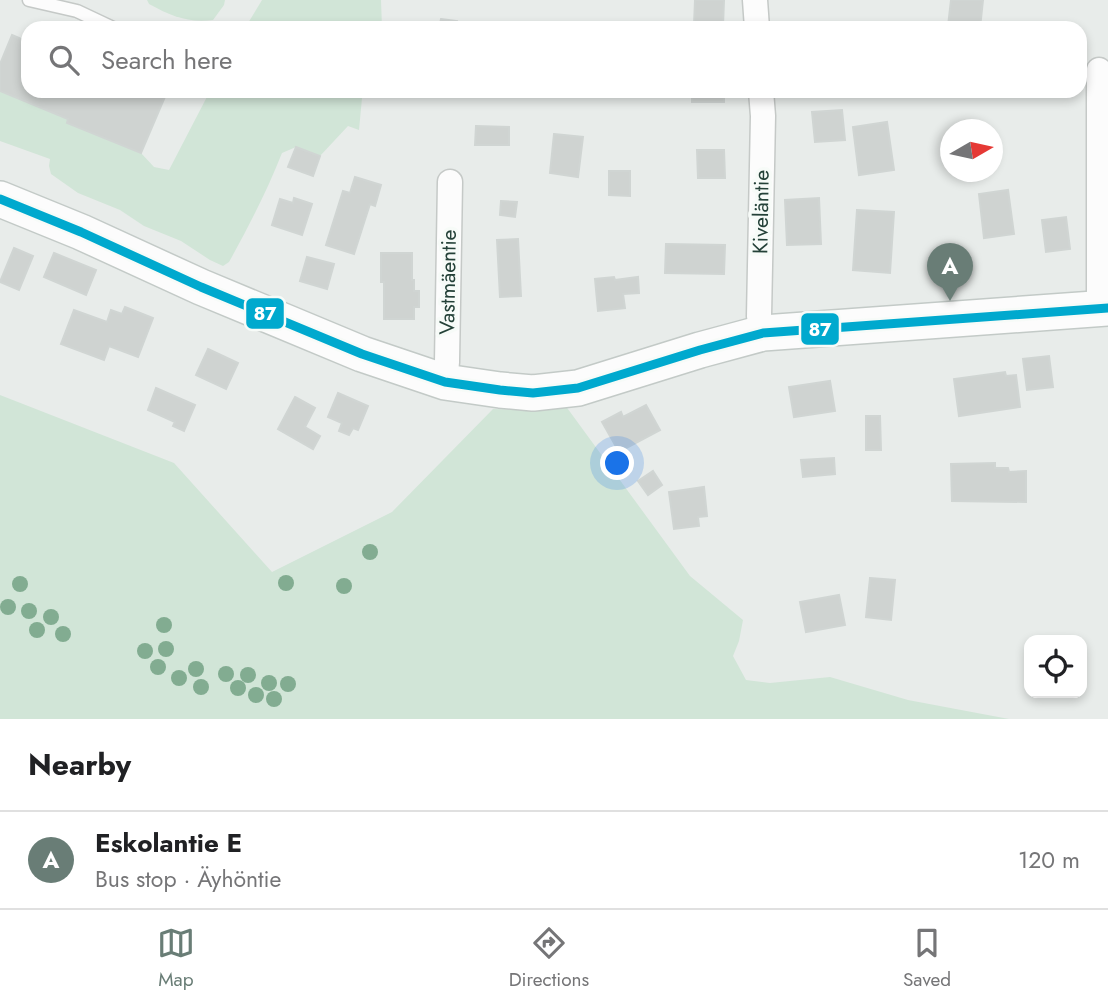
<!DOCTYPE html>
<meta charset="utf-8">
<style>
body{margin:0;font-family:Jost,sans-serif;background:#f2f2f2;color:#202124}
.controls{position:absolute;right:21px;bottom:21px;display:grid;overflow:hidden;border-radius:14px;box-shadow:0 4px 10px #0003}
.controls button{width:63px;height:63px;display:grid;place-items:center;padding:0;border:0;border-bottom:2px solid #e0e0e0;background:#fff;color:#202124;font:35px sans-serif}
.compass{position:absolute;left:940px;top:119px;width:63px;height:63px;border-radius:50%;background:#fff;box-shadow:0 4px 10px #0003;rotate:81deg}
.you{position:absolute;left:618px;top:464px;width:24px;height:24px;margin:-18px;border:5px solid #fff;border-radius:50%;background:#1a73e8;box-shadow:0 0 0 10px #1a73e833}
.badge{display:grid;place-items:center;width:46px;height:46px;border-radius:50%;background:#697d76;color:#fff;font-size:23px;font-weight:700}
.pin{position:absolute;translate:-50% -58px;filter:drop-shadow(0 2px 4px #0008)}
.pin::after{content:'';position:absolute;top:37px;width:24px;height:21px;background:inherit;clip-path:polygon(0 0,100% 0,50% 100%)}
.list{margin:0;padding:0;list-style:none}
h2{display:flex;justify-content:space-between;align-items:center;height:91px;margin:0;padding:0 28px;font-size:30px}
h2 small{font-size:23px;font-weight:400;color:#757577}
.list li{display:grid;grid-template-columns:46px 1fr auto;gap:21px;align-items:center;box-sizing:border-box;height:98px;padding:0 28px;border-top:2px solid #e0e0e0}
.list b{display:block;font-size:26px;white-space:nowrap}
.list p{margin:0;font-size:23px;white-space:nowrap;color:#757577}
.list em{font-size:23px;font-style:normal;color:#757577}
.icon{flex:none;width:38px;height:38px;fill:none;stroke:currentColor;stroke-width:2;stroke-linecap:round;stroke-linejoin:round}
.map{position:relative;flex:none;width:1108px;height:719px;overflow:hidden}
.search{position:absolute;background:#fff;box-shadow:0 4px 10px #0003;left:21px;right:21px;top:21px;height:77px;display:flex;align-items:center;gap:18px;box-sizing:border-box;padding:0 24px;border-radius:21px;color:#757577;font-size:26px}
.sheet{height:189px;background:#fff}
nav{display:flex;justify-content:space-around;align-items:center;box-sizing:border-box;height:98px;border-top:2px solid #e0e0e0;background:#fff;font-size:19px;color:#757577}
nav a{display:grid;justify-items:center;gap:4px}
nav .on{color:#697d76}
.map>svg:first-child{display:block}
.green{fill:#d1e5d7}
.building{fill:#cfd3d1;stroke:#d0d5d3;stroke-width:2}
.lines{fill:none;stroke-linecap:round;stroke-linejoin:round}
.service-casing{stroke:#c5c9c7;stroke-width:15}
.minor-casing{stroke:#c5c9c7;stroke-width:27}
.secondary-casing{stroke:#c3cac7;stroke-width:38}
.service{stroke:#fcfcfc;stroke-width:12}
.minor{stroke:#fcfcfc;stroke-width:24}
.secondary{stroke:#fcfcfc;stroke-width:35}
.bus-1-casing{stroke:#f7fbf8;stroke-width:14}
.bus-1{stroke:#00a9ce;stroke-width:9}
.tree{fill:#82ac91}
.labels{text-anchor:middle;stroke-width:7;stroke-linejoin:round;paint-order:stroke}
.street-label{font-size:21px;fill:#244138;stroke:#f7fbf8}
.line-badge{stroke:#f7fbf8;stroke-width:2.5}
.badge-label{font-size:19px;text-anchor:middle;font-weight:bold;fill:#fff}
</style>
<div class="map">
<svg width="1108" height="719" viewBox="0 0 1108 719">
<rect width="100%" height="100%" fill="#e8ecea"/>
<g class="green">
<path d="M147,0H225L224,5L213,20C188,23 171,16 149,4Z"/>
<path d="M262,0H381L382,28H245Z"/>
<path d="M0,91L68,119V123L141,153L154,167L169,170L210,91H367L362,98L359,130L348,126L320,156L296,147L282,153C267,191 249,226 229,262L223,266L210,260L181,241L144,226L120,210L78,193L51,174L49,166L50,159L0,141Z"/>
<path d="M0,395L174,463L272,572L392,512L493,409L525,410L565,405L690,576L743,620L739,641L733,656L746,680L770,683L830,677L908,700L1009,719H1024H0Z"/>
</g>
<g class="building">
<path d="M695,0H724L723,26L694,25Z"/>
<path d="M951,0H983L980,28H940V25L948,26Z"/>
<path d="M441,19L457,21L456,28H439Z"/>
<path d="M12,35L28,42V91L167,92L141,153L67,123L68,119L0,91V64Z"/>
<rect x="692" y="91" width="32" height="11"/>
<path d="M842,110L845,140L815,142L812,112Z"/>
<path d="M887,122L894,170L859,175L853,127Z"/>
<path d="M476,126L509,127V145H475Z"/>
<path d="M554,134L583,137L578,177L550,173Z"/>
<path d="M296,147L320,156L313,176L288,167Z"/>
<path d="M697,150H724L725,178H698Z"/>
<path d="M609,171H630V196L609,195Z"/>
<path d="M355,177L381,185L375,206L370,204L354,254L326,245L343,191L350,193Z"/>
<path d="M1008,190L1014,234L984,238L979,194Z"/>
<path d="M294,198L312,204L302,235L272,225L280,199L293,203Z"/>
<path d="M819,198L821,244L787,245L785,200Z"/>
<path d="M501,201L517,202L515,217L500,215Z"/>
<path d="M857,210L894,212L890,273L853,270Z"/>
<path d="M1066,217L1070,249L1046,252L1042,220Z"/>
<path d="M518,239L521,296L500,297L497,240Z"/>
<path d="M666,244L725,245L724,274L665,273Z"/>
<path d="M14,248L33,256L19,290L0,282Z"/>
<path d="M54,253L96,270L86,295L44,277Z"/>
<path d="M381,253H412V280H414V291H419V307H414V319H384V282H381Z"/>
<path d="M307,257L334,264L327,289L300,281Z"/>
<path d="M614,277L615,280L638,277L639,293L623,294L625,308L598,311L595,279Z"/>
<path d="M125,307L153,318L138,357L109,346L104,360L61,344L74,310L107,322L111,310L122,314Z"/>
<path d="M208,349L238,363L226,389L196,375Z"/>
<path d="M1049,356L1053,387L1027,390L1023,359Z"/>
<path d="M1005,372L1006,376L1016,375L1020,407L959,416L954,379Z"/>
<path d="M830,381L835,411L794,417L789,387Z"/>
<path d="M156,388L195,405L184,431L173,426L175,422L148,410Z"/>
<path d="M338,393L368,406L358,430L353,428L349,435L339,431L342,423L328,417Z"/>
<path d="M295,397L315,408L305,427L320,436L313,449L278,429Z"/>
<path d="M646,405L660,430L619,452L602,422L621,412L623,417Z"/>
<path d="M866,416H880L881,450H866Z"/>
<path d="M834,458L835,474L803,477L801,460Z"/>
<path d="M995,463V468H1008L1009,472L1026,471V502L952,501L951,464Z"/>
<path d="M653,471L662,485L648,495L638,481Z"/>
<path d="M704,487L707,516L698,517L699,526L674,529L669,492Z"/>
<path d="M870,578L895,580L891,620L866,617Z"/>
<path d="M839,595L845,625L806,632L800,602Z"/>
</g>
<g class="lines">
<defs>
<path id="service" d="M29,0L77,11L113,28"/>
<g id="minor">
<path d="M755,0L757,28"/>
<path d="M1099,70V308"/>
<path d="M761,91L763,116L759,316L763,333"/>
<path d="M445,382L447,362L450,182"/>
</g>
<path id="secondary" d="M0,199L81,232L201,287L362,354L445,382L500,390L533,393L578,388L700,350L763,333L1108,308"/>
</defs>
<use href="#service" class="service-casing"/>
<use href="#minor" class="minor-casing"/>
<use href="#secondary" class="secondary-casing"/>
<use href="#service" class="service"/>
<use href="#minor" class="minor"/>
<use href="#secondary" class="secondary"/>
<defs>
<path id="bus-1" d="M0,199L81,232L201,287L362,354L445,382L500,390L533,393L578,388L700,350L763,333L1108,308"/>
</defs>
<use href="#bus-1" class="bus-1-casing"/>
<use href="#bus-1" class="bus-1"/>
</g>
<g class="tree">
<circle cx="370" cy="552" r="8"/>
<circle cx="286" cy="583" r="8"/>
<circle cx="20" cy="584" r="8"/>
<circle cx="344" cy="586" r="8"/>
<circle cx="8" cy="607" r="8"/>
<circle cx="29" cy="611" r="8"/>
<circle cx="51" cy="617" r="8"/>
<circle cx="164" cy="625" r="8"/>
<circle cx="37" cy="630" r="8"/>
<circle cx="63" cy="634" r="8"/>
<circle cx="166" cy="649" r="8"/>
<circle cx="145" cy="651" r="8"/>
<circle cx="158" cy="667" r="8"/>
<circle cx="196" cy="669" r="8"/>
<circle cx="226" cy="674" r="8"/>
<circle cx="248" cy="675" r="8"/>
<circle cx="179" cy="678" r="8"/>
<circle cx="269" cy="683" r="8"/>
<circle cx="288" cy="684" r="8"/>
<circle cx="201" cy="687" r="8"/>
<circle cx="238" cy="688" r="8"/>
<circle cx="256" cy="695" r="8"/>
<circle cx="274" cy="699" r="8"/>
</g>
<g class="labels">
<g class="street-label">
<text transform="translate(761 212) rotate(-89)" y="7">Kiveläntie</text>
<text transform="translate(448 282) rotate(-89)" y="7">Vastmäentie</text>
</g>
</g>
<g class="line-badge">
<rect x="245" y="297" width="40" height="33" rx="7" fill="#00a9ce"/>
<rect x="800" y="312" width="40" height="34" rx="7" fill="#00a9ce"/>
</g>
<g class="badge-label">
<text x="265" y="320">87</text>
<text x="820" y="336">87</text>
</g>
</svg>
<div class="controls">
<button><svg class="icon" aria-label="locate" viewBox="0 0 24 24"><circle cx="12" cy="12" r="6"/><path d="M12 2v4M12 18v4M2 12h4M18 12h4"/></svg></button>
</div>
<svg class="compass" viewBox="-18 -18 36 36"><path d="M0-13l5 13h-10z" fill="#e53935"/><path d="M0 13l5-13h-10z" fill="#757577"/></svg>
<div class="you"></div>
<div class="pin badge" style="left:950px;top:301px">A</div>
<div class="search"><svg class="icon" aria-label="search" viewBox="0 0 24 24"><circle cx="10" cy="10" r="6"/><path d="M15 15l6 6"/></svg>Search here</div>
</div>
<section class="sheet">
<h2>Nearby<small></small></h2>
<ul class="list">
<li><span class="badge">A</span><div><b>Eskolantie E</b><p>Bus stop · Äyhöntie</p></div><em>120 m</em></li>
</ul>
</section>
<nav>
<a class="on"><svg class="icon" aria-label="map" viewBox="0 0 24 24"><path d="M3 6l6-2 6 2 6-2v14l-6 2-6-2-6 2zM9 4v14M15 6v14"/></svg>Map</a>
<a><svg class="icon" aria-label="directions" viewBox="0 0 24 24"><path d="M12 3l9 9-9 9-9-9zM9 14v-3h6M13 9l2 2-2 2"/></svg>Directions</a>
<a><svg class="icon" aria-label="saved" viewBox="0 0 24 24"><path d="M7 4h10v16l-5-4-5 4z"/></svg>Saved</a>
</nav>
